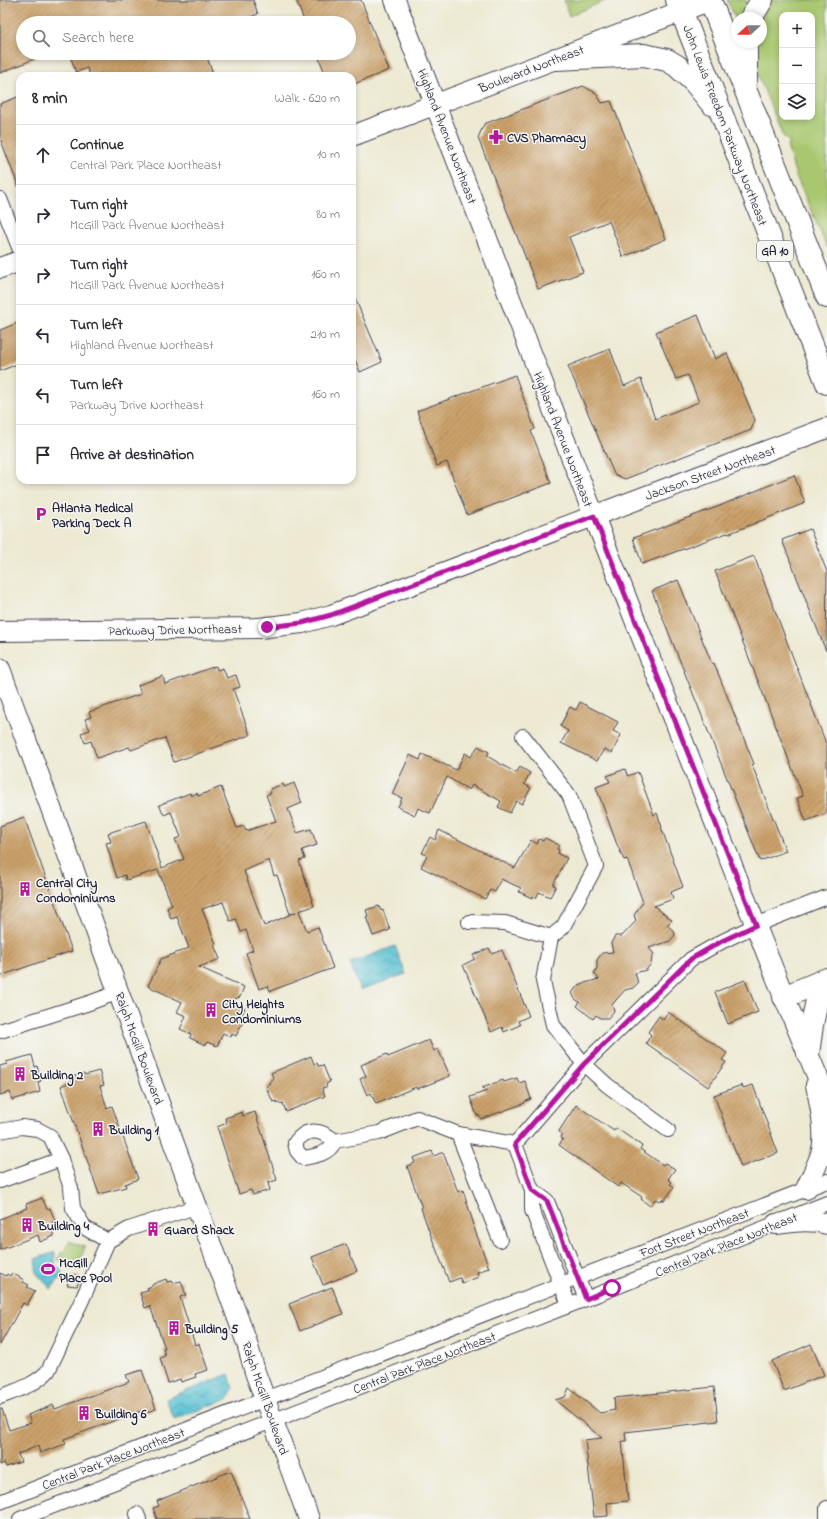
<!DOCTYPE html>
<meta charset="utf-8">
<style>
body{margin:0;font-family:"Indie Flower",sans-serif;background:#f2f2f3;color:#2b2b33}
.controls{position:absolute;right:12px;top:12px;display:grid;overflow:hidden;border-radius:8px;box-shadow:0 2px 6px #0003}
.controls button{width:36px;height:36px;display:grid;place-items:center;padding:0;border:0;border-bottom:1px solid #e1e1e2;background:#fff;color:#2b2b33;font:20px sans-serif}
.compass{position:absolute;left:731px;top:12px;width:36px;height:36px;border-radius:50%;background:#fff;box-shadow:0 2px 6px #0003;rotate:248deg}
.stop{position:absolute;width:12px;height:12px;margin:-9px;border:3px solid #b5179e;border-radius:50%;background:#fff}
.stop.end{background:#b5179e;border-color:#fff;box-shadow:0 1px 4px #0008}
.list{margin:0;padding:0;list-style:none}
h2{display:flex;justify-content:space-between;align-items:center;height:52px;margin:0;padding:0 16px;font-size:17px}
h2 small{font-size:13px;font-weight:400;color:#7c7c81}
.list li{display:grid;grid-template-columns:26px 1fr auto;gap:12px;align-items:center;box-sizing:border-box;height:60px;padding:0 16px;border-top:1px solid #e1e1e2}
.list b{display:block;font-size:15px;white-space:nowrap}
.list p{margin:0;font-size:13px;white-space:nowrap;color:#7c7c81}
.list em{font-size:13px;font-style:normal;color:#7c7c81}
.icon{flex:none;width:22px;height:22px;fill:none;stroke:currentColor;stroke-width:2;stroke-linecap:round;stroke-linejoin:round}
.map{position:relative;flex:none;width:827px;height:1519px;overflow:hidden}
.search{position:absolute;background:#fff;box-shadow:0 2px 6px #0003;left:16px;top:16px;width:340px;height:44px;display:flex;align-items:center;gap:10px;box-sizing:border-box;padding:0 14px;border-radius:22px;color:#7c7c81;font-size:15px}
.panel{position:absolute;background:#fff;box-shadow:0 2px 6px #0003;left:16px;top:72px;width:340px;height:412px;border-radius:12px}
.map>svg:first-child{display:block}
.green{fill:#a8c76e;stroke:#657454;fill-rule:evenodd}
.water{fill:url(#water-waves);stroke:#3d7287}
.building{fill:url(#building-hatch);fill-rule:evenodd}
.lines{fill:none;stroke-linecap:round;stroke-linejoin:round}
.street-casing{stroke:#404052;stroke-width:16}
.secondary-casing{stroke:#404052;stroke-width:22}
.highway-casing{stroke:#404052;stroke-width:24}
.street{stroke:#fff;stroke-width:14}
.secondary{stroke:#fff;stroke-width:20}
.highway{stroke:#fff;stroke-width:22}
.route{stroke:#b5179e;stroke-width:5}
.labels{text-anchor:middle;stroke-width:3;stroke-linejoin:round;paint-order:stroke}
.shield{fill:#f6f6f2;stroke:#626272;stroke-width:1}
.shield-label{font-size:12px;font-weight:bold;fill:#22223b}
.street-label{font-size:13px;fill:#22223b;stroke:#f6f6f2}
.poi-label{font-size:13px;font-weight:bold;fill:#22223b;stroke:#f6f6f2;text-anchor:start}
</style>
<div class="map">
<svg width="827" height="1519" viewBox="0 0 827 1519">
<defs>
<pattern id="water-waves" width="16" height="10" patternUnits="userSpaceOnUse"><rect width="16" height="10" fill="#58c1d3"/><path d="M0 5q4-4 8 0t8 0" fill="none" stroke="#489cac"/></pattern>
<pattern id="building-hatch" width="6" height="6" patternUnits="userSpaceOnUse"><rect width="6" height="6" fill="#cba16b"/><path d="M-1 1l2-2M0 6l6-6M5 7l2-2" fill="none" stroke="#a48359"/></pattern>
</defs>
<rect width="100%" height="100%" fill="#f6f6f2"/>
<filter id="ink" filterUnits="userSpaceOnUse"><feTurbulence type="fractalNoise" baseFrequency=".025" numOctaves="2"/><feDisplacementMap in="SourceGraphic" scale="8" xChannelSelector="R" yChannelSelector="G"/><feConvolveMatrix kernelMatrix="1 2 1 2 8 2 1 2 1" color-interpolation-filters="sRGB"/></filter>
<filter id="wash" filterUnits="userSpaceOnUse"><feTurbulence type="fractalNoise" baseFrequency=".012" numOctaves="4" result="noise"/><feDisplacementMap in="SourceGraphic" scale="16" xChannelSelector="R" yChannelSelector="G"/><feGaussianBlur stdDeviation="0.9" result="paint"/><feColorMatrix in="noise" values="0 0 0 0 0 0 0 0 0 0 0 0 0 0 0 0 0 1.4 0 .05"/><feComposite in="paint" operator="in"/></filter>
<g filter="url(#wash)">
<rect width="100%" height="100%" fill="#ede9d2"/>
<g class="green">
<path d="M564,0H607L569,16Z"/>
<path d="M727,0H746L749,6L760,5L773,0H827V247L796,176L787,146L790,143L783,136L756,70L758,69L746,42H761V18H737V22ZM782,15H812V117H782Z"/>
<path d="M69,1241L85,1247L77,1268L58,1260L61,1252L64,1253Z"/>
</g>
<g class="water">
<path d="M395,946L406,974L360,990L350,963Z"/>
<path d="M55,1252V1265L64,1273L51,1289L37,1274L35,1259Z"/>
<path d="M229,1374L233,1388L228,1399L174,1419L166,1399Z"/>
</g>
<g id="blocks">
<g class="building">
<path d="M0,0H253L258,14L235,23H23V53H49L0,73Z"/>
<path d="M296,0H361L389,70L352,85V76H326L317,53H349V23H305Z"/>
<path d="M69,53H197L198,58L206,55L214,76H103L102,73L90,76L87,68L76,72Z"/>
<path d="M583,86L596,93L602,103L611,101L666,239L623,257L609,221L569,237L583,272L538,289L478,138L484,124Z"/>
<path d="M20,96V188H19L0,138V104Z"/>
<path d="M352,291L382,362L360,372L352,352Z"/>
<path d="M698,315L715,359L727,353L755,420L751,430L625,479L614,474L568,366L610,349L624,386L641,379L655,419L699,402L688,375L676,379L656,332Z"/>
<path d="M20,322V363L0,371V330Z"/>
<path d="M515,375L535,429L531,431L551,483L467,515L447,462L437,466L417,411Z"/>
<path d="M794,475L805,503L728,534L727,533L642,564L633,538L717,507Z"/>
<path d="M810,529L827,572L826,651L782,540Z"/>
<path d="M754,556L827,746V813L806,821L797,798L803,796L715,571Z"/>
<path d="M678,580L712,664L714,663L754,764L752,765L786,851L760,861L652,591Z"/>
<path d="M216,666L217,670L223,668L227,678L236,675L240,687L233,689L250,735L174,762L165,738L131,750L129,747L97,758L91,741L85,743L81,733L90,730L85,719L91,717L89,712L141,694L138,685L163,676L165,684Z"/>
<path d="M580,702L618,722L613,731L621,735L612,753L604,749L597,761L561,743L568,731L560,726L570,707L576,710Z"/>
<path d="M478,746L489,752L487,756L516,773L520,767L530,773L524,784L531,788L522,804L516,801L510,813L498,807L501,801L472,785L469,790L447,777L430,813L418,808L415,815L398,807L402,798L392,794L410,755L420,760L422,754L456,770L465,753L471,757Z"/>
<path d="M625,769L628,776L638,772L654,815L657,813L662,827H661L683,887L671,892L673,899L654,906L672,920L667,925L674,931L675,935L670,941L649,948L654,954L652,957L651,964L646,970L635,973L638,983L633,988L625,990L616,1000L612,1005L614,1011L608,1018H600L596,1015L593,1019L577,1006L580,1002L575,999L572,993L578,985L599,979L594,973L597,968V960L602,953L613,952L611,943L615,936H622L636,921L634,915L643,902L627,859L624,860L616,842L596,787L610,782L607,776Z"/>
<path d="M294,783L302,803L288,809L297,833L311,829L317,845L302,850L305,859L299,861L314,906L299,911L307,931L318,927L333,968L270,991L268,986L259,989L246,953L253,950L246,930L241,932L236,919L230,921L223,902L202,909L216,944L214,945L220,959L199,967L244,987L240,997L229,1001L245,1008L240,1019L243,1021L236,1036L232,1034L231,1037L223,1033L217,1046L207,1042L205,1045L190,1038L191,1034L180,1029L186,1016L177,1012L182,1002L148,986L161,959L189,948L177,917L171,919L167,908L172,905L158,870L126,880L125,875L117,878L106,843L111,842L108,833L146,821L162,868L184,859L175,839L181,837L171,812L164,815L159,805L190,793L191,796L197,793L198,796L221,787L237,828L244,826L246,831L276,821L266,795L271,793L270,789L283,784L284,787ZM269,860L274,876L277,875L290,914L296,912L264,926L244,871Z"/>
<path d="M24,817L72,951L0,976V826Z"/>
<path d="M439,830L515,868L531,840L537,844L539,839L543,841L545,838L559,845L557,849L559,850L558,854L567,858L553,885L556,886L550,897L539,892L536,898L533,896L532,898L519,892L521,888L501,879L495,892L490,890L485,899L421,867L427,855L422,853L430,837L435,840Z"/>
<path d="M379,906L381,911L383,910L390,930L373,936L366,917L368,916L366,910Z"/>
<path d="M489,948L492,954L502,950L529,1016L518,1021L520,1025L504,1032L502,1027L491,1032L463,965L475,959L473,955Z"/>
<path d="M745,980L758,1012L728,1024L715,992Z"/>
<path d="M668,1012L727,1053L722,1060L726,1062L708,1087L646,1043L651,1035L648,1032L659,1016L663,1019Z"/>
<path d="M429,1040L434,1051L438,1049L450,1076L417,1089L416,1087L376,1104L371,1093L367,1095L360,1079L366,1076L361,1065L387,1054L388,1057Z"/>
<path d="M32,1055L35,1067L37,1066L41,1081L38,1082L40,1092L12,1100L10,1092L0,1095V1066L7,1064L6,1062Z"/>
<path d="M311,1056L314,1064L317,1063L318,1066L323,1065L330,1082L327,1083L326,1087L322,1088L325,1096L286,1112L283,1103L280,1104L279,1102L277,1103L276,1101L273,1102L266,1087L268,1086V1084L271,1083L270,1081L274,1079L271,1073Z"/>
<path d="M99,1071L104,1085L100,1086L107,1108L112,1106L138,1179L125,1184L126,1187L99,1194L61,1086L73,1080L72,1077L84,1073L85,1075Z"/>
<path d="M517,1078L519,1083L525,1081L531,1099L524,1102L525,1103L481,1119L479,1115L477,1116L470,1097L487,1091L482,1088L503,1080L504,1082Z"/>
<path d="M742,1085L743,1088L753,1085L778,1153L741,1167L714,1095Z"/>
<path d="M576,1105L614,1131L616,1128L642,1146L640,1149L663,1165L665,1163L675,1169L668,1179L672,1182L670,1184L674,1187L664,1201L662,1199L661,1201L655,1199L650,1206L641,1199L642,1197L621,1183L618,1187L559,1145L563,1139L561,1138L562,1135L559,1131Z"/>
<path d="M242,1112L243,1116L255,1112L277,1180L268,1183L270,1190L253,1195L251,1190L239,1194L217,1127L227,1123L225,1118Z"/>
<path d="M432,1151L434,1156L443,1152L458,1192L463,1190L474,1225H473L489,1268L477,1272L479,1277L462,1283L460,1278L449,1282L428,1228L421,1208H422L407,1166L415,1163L413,1158Z"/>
<path d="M42,1198L47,1209L50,1208L55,1221L52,1222L54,1228L51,1229L54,1236L40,1242L38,1235L0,1250V1219L27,1208L26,1204Z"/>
<path d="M346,1244L357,1271L323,1285L312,1257Z"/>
<path d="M0,1273L6,1276L7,1274L10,1276L12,1273L24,1280L23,1282L29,1285L27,1287L35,1291L27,1305L23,1303L0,1345Z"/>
<path d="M78,1275L79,1281L77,1286L67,1285L69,1278Z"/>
<path d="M166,1279L167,1282L172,1281L173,1283L181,1281L186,1295L180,1297L195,1345L199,1344L208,1370L195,1374L196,1377L181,1382L180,1379L168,1383L160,1358L165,1356L163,1348H165L150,1306L145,1308L140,1293L148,1291L147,1288L152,1286L153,1284Z"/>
<path d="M332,1287L343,1314L300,1331L289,1304Z"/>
<path d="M811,1344L824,1375L784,1391L772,1361Z"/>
<path d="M142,1370L156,1409L142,1414L141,1411L64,1439L66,1444L40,1453L38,1446L18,1454L21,1462L6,1467L4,1463L0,1465V1409H2L9,1430L31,1423L28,1415L53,1405L55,1409L129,1382L126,1375Z"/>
<path d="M714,1387L718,1421L625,1432L626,1441H622L628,1501L607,1503L608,1516L594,1517L585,1440L602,1438L555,1400L565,1397L569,1388L600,1413L615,1410L614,1398Z"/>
<path d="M231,1471L250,1519H157L153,1508L159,1506L157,1501Z"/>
</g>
</g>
</g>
<g filter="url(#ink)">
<use href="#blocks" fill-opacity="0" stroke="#404052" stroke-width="1"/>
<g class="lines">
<defs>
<g id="street">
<path d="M0,199L20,250"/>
<path d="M523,736L569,795L596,866L563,927L551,937"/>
<path d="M469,922L505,923L551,937L543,981L553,1025L584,1064L515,1144"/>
<path d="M0,1031L89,1003L119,992"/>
<path d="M668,1130L607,1085L584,1064L691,959L723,941L756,925L827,897"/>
<path d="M0,1131L22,1127L37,1129L50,1136L61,1159L71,1188L73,1208L85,1228L108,1241"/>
<path d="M458,1134L515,1144L532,1190V1210L569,1305"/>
<path d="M335,1141C321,1129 306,1127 295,1143L297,1151L303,1158C316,1156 329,1154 335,1141L379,1133L417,1118L458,1134L500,1240"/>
<path d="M0,1181L61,1159"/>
<path d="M532,1190L547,1201L586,1299"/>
<path d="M0,1397C18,1390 35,1385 48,1371L82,1300L108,1241L129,1229L198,1206"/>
<path d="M0,1502L827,1181"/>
<path d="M137,1514L139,1519"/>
<path d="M20,1519L586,1299L827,1203"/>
<path d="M827,1519V1508"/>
</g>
<g id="secondary">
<path d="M395,0L601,534L784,997L827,1099"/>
<path d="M352,136L711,0"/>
<path d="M0,268L20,261"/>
<path d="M0,631L259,628L302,623L331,615L827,428"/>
<path d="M0,669L247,1343L255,1372L309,1519"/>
<path d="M806,1189C811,1177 817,1166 821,1154C827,1134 820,1105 816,1085"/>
<path d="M776,1224C793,1222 810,1219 827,1224"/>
</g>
<g id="highway">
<path d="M677,0L827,383"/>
<path d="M710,0L827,297"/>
<path d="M751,18L762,0"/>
<path d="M746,42V79"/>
<path d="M556,59L644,55L667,60L677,66L695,83L712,104"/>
<path d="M784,997L827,979"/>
<path d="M808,1054L812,1025L817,1000L827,988"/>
</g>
</defs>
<use href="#street" class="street-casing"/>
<use href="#secondary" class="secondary-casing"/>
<use href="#highway" class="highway-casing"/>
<use href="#street" class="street"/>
<use href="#secondary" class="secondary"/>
<use href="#highway" class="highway"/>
</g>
</g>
<g class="lines" filter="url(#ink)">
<path class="route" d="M267,627L302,623L331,615L594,516L756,925L722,941L691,959L584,1064L515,1144L532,1190L547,1201L586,1299L612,1288"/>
</g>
<defs>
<symbol id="pharmacy-bare" viewBox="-9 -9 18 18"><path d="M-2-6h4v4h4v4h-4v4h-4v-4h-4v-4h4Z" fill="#b5179e" stroke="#f6f6f2" stroke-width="2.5" paint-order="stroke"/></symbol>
<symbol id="parking-bare" viewBox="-9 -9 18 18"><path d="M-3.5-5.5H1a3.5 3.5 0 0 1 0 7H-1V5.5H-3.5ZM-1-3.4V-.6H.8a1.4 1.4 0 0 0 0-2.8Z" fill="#b5179e" stroke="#f6f6f2" stroke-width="2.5" paint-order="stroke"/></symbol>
<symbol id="building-bare" viewBox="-9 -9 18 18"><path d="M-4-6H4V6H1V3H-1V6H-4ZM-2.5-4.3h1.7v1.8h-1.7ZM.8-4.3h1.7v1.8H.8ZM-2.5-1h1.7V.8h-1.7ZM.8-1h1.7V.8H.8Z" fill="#b5179e" stroke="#f6f6f2" stroke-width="2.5" paint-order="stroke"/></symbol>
<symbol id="stadium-bare" viewBox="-9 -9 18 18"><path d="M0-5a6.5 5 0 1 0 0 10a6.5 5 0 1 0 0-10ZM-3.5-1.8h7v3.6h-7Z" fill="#b5179e" stroke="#f6f6f2" stroke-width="2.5" paint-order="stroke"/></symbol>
</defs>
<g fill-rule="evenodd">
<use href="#pharmacy-bare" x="486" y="127" width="20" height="20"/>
<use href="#parking-bare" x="31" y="504" width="20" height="20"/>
<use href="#building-bare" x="15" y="879" width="20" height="20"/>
<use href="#building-bare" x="201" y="1000" width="20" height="20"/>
<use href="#building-bare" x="10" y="1064" width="20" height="20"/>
<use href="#building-bare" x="88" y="1119" width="20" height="20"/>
<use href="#building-bare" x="17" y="1215" width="20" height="20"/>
<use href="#building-bare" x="143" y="1219" width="20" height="20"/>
<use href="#stadium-bare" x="38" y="1259" width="20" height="20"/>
<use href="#building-bare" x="164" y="1318" width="20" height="20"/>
<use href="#building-bare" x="74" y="1403" width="20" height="20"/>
</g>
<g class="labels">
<rect class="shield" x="757" y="241" width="36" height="20" rx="3"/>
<g class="shield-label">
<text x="775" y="255">GA 10</text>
</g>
<g class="street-label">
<text transform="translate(531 68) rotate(-21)" y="5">Boulevard Northeast</text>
<text transform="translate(726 125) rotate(69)" y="5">John Lewis Freedom Parkway Northeast</text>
<text transform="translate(448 136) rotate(69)" y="5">Highland Avenue Northeast</text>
<text transform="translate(564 439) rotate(69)" y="5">Highland Avenue Northeast</text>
<text transform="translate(710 472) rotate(-20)" y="5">Jackson Street Northeast</text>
<text transform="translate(175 629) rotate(-1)" y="5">Parkway Drive Northeast</text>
<text transform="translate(140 1048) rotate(70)" y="5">Ralph McGill Boulevard</text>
<text transform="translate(694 1232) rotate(-21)" y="5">Fort Street Northeast</text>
<text transform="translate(726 1244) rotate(-22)" y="5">Central Park Place Northeast</text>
<text transform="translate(424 1362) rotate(-21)" y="5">Central Park Place Northeast</text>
<text transform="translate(266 1398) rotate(71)" y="5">Ralph McGill Boulevard</text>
<text transform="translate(113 1458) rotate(-21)" y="5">Central Park Place Northeast</text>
</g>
<g class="poi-label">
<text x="507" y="142">CVS Pharmacy</text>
<text x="52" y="512">Atlanta Medical<tspan x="52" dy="15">Parking Deck A</tspan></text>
<text x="36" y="887">Central City<tspan x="36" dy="15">Condominiums</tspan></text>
<text x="222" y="1008">City Heights<tspan x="222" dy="15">Condominiums</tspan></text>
<text x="31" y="1079">Building 2</text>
<text x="109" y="1134">Building 1</text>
<text x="38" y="1230">Building 4</text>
<text x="164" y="1234">Guard Shack</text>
<text x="59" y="1267">McGill<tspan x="59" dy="15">Place Pool</tspan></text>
<text x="185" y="1333">Building 5</text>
<text x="95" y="1418">Building 6</text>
</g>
</g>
</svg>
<div class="controls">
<button>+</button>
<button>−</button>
<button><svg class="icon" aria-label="layers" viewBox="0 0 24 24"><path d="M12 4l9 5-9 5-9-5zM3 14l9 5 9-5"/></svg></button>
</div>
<svg class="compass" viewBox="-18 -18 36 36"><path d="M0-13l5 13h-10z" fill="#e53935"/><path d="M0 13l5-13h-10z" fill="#7c7c81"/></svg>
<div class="stop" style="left:612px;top:1288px"></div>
<div class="stop end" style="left:267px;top:627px"></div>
<div class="search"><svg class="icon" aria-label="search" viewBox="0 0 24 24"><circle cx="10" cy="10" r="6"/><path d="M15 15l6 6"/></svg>Search here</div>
<section class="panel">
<h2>8 min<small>Walk · 620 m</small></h2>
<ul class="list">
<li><svg class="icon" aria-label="ahead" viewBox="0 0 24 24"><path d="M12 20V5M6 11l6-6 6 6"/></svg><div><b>Continue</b><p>Central Park Place Northeast</p></div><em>10 m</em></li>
<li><svg class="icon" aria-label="right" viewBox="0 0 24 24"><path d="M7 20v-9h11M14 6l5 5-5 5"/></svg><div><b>Turn right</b><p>McGill Park Avenue Northeast</p></div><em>80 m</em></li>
<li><svg class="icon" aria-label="right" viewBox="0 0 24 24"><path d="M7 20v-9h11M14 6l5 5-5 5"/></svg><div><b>Turn right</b><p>McGill Park Avenue Northeast</p></div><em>160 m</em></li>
<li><svg class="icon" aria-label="left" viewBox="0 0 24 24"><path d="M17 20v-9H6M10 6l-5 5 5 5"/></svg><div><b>Turn left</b><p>Highland Avenue Northeast</p></div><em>210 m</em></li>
<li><svg class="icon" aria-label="left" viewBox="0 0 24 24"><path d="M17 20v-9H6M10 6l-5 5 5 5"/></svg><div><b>Turn left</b><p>Parkway Drive Northeast</p></div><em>160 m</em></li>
<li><svg class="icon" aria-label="arrive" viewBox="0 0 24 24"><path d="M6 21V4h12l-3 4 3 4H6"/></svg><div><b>Arrive at destination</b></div></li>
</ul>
</section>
</div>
